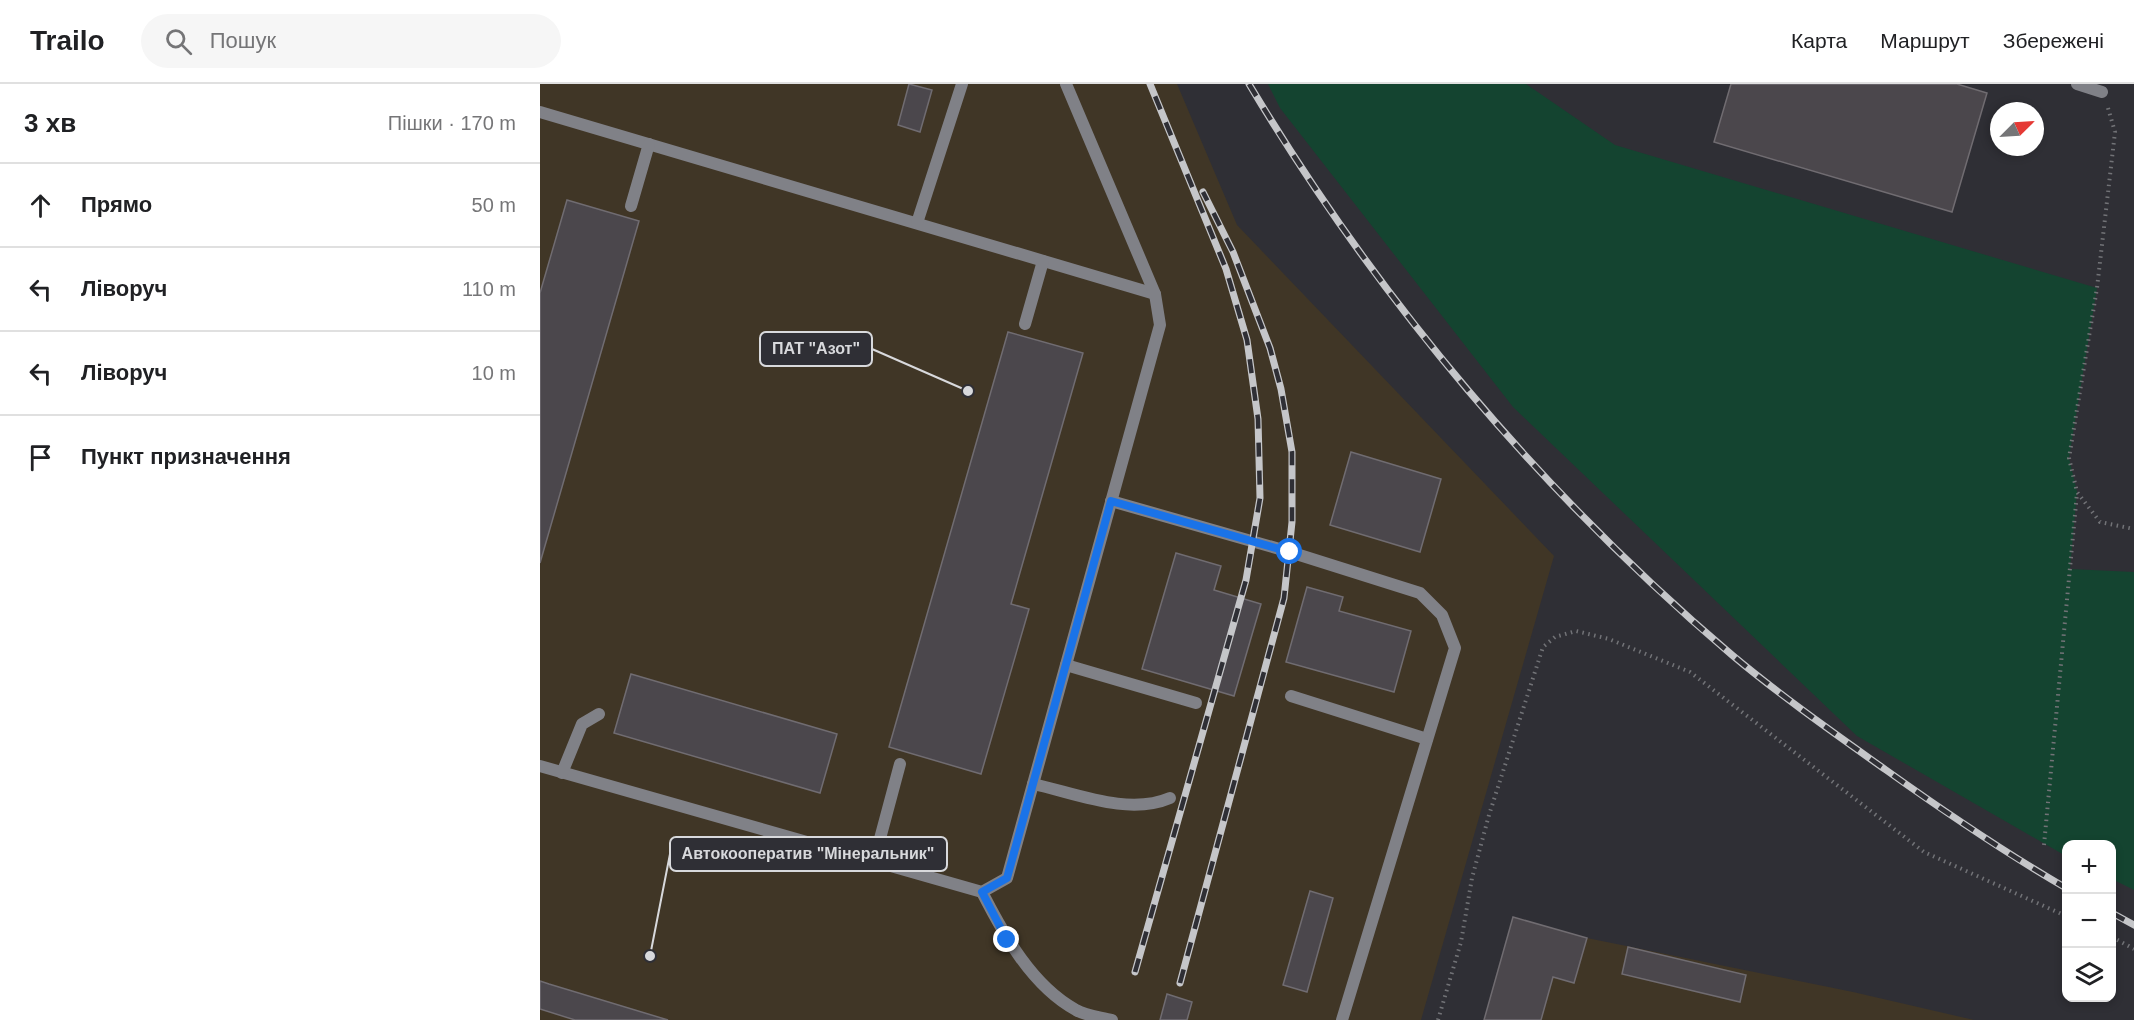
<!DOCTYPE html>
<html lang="uk">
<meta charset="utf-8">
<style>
body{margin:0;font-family:Helvetica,sans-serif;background:#f6f6f6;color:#202124}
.controls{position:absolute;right:18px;bottom:18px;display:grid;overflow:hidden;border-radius:12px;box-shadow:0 3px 9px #0003}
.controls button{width:54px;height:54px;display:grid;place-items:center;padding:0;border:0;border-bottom:2px solid #e0e0e0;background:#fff;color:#202124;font:30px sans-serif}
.compass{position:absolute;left:1450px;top:18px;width:54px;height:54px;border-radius:50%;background:#fff;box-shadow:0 3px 9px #0003;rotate:66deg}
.stop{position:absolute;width:18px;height:18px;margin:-14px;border:4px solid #1a73e8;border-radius:50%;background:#fff}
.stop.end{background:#1a73e8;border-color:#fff;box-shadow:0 2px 6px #0008}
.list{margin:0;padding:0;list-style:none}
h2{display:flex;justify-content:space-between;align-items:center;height:78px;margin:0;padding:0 24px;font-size:26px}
h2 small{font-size:20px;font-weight:400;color:#757577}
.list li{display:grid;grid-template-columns:39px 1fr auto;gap:18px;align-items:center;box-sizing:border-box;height:84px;padding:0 24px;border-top:2px solid #e0e0e0}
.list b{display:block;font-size:22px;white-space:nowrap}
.list em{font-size:20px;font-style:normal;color:#757577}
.icon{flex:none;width:33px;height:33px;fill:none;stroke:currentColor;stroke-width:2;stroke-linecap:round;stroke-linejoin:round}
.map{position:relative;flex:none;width:1594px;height:936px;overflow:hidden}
header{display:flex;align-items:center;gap:36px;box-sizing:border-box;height:84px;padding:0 30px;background:#fff;border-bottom:2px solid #e0e0e0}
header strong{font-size:28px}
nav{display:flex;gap:33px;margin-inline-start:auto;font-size:21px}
.search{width:420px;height:54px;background:#f6f6f6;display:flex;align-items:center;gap:15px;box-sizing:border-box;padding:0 21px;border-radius:33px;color:#757577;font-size:22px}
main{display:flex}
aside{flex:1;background:#fff}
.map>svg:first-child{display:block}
.industrial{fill:#403626}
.green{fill:#144430}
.building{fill:#4b474c;stroke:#706c71;stroke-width:1.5}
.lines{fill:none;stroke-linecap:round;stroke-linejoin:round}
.path{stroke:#727377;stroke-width:4;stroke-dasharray:1.5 4.5;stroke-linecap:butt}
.lane{stroke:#808187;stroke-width:12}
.rail-casing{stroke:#c5c6c9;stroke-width:7}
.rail{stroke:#2f2f35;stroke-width:4.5;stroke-dasharray:14;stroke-linecap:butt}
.route{stroke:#1a73e8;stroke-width:8}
.leader{fill:none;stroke:#d8d9dc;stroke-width:2}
.callout-dot{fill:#d8d9dc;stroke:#2f2f35;stroke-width:2}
.callout{fill:#2f2f35;stroke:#d8d9dc;stroke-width:2}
.callout-label{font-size:16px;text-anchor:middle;font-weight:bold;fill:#d8d9dc}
</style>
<header>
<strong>Trailo</strong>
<div class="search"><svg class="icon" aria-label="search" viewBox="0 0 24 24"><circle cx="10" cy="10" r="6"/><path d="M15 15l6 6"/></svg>Пошук</div>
<nav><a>Карта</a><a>Маршрут</a><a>Збережені</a></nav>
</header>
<main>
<aside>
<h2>3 хв<small>Пішки · 170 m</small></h2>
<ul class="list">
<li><svg class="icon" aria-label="ahead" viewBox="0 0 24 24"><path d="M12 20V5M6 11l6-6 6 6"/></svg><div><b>Прямо</b></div><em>50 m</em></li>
<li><svg class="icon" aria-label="left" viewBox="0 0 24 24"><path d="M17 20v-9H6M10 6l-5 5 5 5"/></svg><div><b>Ліворуч</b></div><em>110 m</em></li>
<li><svg class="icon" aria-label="left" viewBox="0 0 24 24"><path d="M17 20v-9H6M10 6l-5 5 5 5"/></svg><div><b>Ліворуч</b></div><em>10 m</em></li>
<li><svg class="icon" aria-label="arrive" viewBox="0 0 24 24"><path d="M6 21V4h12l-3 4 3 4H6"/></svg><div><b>Пункт призначення</b></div></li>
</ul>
</aside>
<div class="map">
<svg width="1594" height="936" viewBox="0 0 1594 936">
<rect width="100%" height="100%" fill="#2f2f35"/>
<g class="industrial">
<path d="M0,0H637L697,141L1014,472L881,936H0Z"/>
<path d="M973,833L1047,854L1313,908L1434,936H944Z"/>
</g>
<path class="green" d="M728,0H986L1075,61L1557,204L1529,374L1537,408L1530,485L1594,488V806L1572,795V760H1526V772L1317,652L973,323L740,24Z"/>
<g class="building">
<path d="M369,0L392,6L380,48L358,41Z"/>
<path d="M1191,0H1417L1447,9L1412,128L1174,58Z"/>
<path d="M27,116L99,137L0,479V209Z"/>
<path d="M468,248L543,269L471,520L489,525L441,690L349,663Z"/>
<path d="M811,368L901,395L880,468L790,441Z"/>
<path d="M636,469L681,482L674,506L721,520L694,612L602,585Z"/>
<path d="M767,503L803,513L799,527L871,547L854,608L746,578Z"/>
<path d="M91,590L297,650L280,709L74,649Z"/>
<path d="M770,807L793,814L767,908L743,901Z"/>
<path d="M973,833L1047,854L1034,899L1013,893L1001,936H944Z"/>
<path d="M1088,863L1206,891L1200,918L1082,890Z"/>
<path d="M0,897L9,900L128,936H35L0,925Z"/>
<path d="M627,910L652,918L647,936H620Z"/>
</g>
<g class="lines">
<g class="path">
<path d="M1568,24L1575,48L1557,204L1529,374L1537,408L1560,438L1594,445"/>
<path d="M1504,761L1537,409"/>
<path d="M1572,853L1594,865"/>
<path d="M898,936L921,858L932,794L949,731L1003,563L1015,553L1036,547L1069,555L1150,588L1384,768L1526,832"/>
</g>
<g class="lane">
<path d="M1537,0L1562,8"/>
<path d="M0,28L615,210"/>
<path d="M91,122L109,60"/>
<path d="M377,139L422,0"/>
<path d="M485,240L503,177"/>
<path d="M571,417L750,468L880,509L902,531L915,564L802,936"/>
<path d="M526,581L656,619"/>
<path d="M751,612L887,655"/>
<path d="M0,682L442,808L467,794L620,241L615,210L526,0"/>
<path d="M22,689L42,640L59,630"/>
<path d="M493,700C535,709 588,732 630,714"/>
<path d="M334,777L360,680"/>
<path d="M442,808C464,851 492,902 536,926C546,932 561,933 572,936"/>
</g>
<defs>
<g id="rail">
<path d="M709,0C837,214 1002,410 1192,571C1241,612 1294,649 1346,686C1405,728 1464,768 1526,804"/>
<path d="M1572,829L1594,841"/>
<path d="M595,888L706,496L720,414L718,335L707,256L686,185L610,0"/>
<path d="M640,899L744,514L752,438V368L741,305L730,264L693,168L663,108"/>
</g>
</defs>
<use href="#rail" class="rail-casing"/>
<use href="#rail" class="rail"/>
</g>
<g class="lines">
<path class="route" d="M467,856L442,808L467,794L571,417L750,468"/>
</g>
<path class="leader" d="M428 307L332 265M110 872L130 770"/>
<g class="callout-dot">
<circle cx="428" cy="307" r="6"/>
<circle cx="110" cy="872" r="6"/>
</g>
<g class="callout">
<rect x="220" y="248" width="112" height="34" rx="6"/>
<rect x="130" y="753" width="277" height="34" rx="6"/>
</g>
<g class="callout-label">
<text x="276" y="270">ПАТ "Азот"</text>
<text x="268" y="775">Автокооператив "Мінеральник"</text>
</g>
</svg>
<div class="controls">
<button>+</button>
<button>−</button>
<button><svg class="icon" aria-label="layers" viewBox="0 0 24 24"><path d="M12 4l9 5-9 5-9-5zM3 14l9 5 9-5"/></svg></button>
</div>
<svg class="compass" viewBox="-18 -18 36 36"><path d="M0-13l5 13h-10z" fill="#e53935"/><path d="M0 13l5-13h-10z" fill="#757577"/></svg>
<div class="stop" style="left:750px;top:468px"></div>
<div class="stop end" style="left:467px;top:856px"></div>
</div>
</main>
